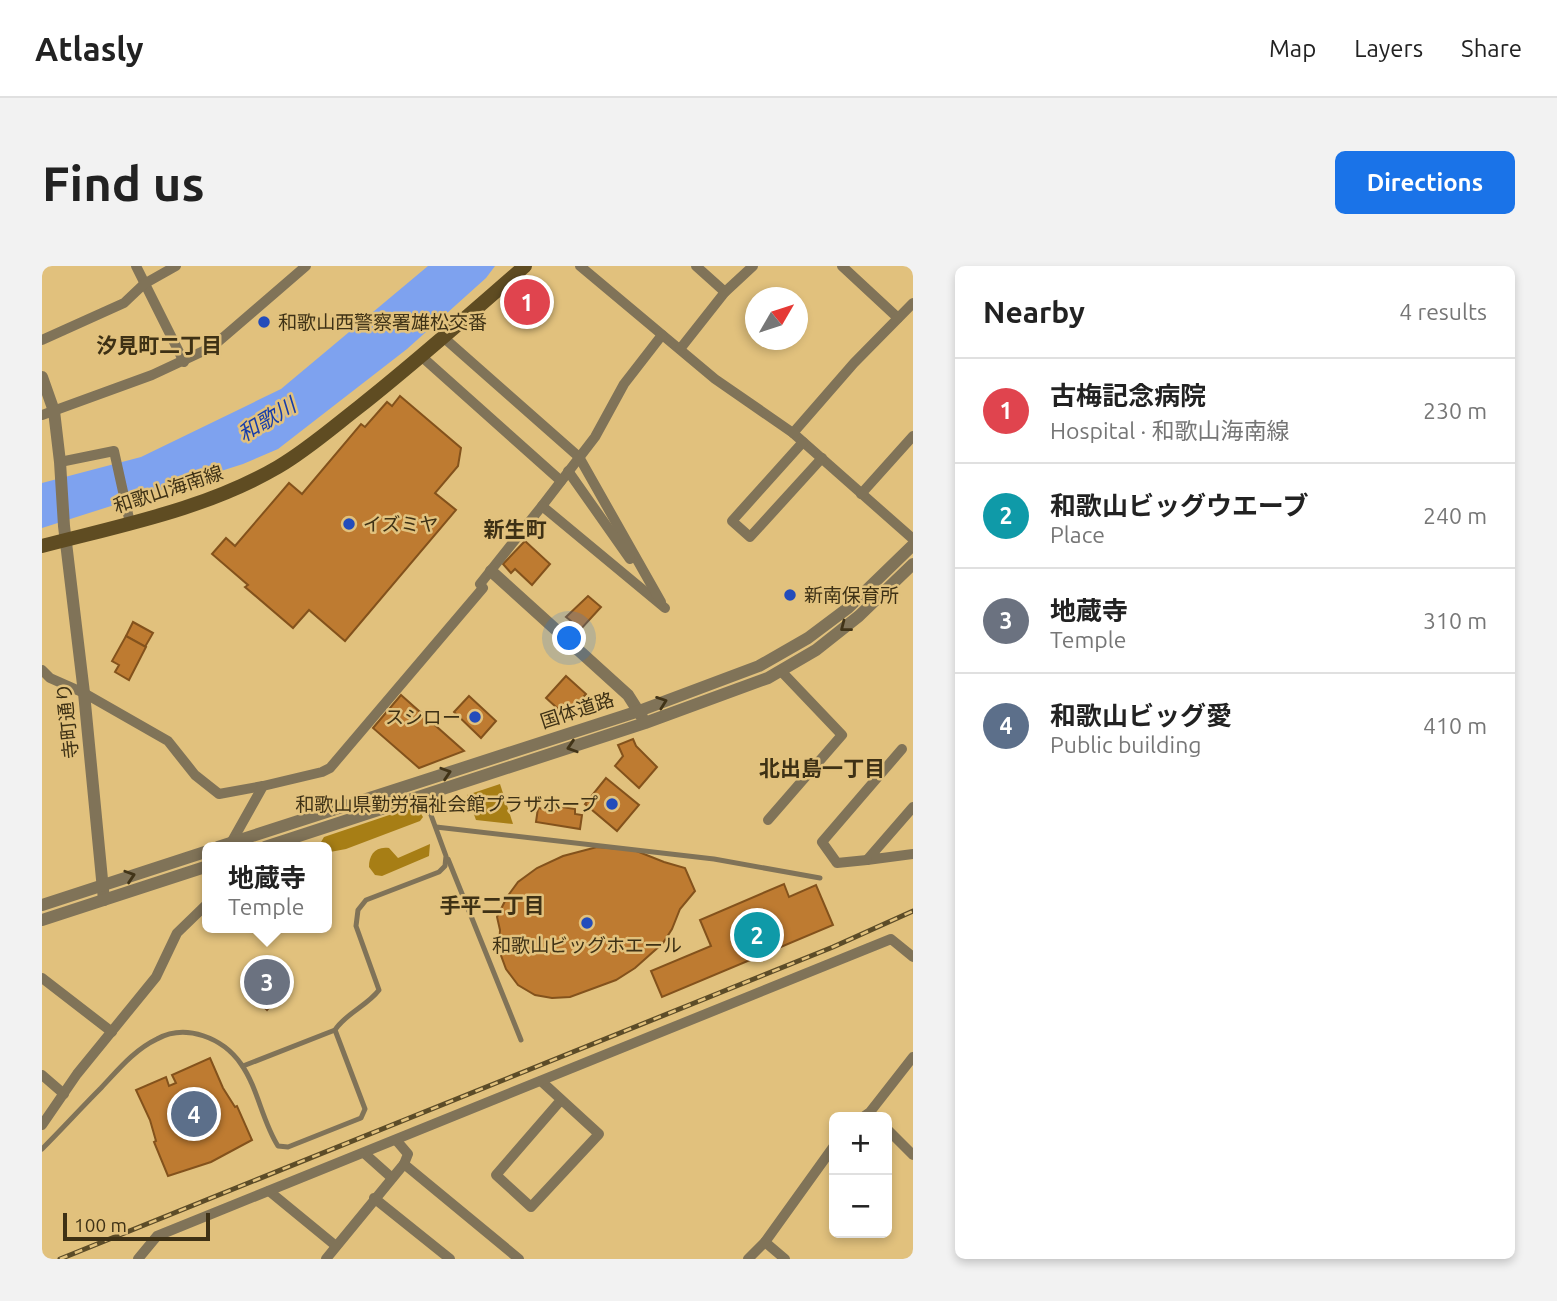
<!DOCTYPE html>
<meta charset="utf-8">
<style>
body{margin:0;font-family:Ubuntu,"Noto Sans JP",sans-serif;background:#f2f2f2;color:#222}
.controls{position:absolute;right:21px;bottom:21px;display:grid;overflow:hidden;border-radius:10px;box-shadow:0 4px 10px #0003}
.controls button{width:63px;height:63px;display:grid;place-items:center;padding:0;border:0;border-bottom:2px solid #e0e0e0;background:#fff;color:#222;font:35px sans-serif}
.compass{position:absolute;left:703px;top:21px;width:63px;height:63px;border-radius:50%;background:#fff;box-shadow:0 4px 10px #0003;rotate:51deg}
.scale{position:absolute;left:21px;bottom:18px;width:147px;box-sizing:border-box;padding-left:7px;border:4px solid #3e3115;border-top:0;font-size:19px;line-height:24px;white-space:nowrap;color:#3e3115;-webkit-text-stroke:5px #e1c17d;paint-order:stroke}
.you{position:absolute;left:528px;top:373px;width:24px;height:24px;margin:-18px;border:5px solid #fff;border-radius:50%;background:#1a73e8;box-shadow:0 0 0 10px #1a73e833}
.badge{display:grid;place-items:center;width:46px;height:46px;border-radius:50%;background:#1a73e8;color:#fff;font-size:23px;font-weight:700}
.pin{position:absolute;translate:-50% -50%;border:4px solid #fff;box-shadow:0 2px 7px #0006}
.popup{position:absolute;left:160px;top:576px;width:130px;height:91px;box-sizing:border-box;display:grid;place-content:center;border-radius:10px;background:#fff;filter:drop-shadow(0 2px 5px #0005);font-size:23px;white-space:nowrap;color:#767676}
.popup b{font-size:26px;color:#222}
.popup::after{content:'';position:absolute;left:50%;top:100%;margin-left:-14px;border:14px solid transparent;border-top-color:#fff}
.list{margin:0;padding:0;list-style:none}
h2{display:flex;justify-content:space-between;align-items:center;height:91px;margin:0;padding:0 28px;font-size:30px}
h2 small{font-size:23px;font-weight:400;color:#767676}
.list li{display:grid;grid-template-columns:46px 1fr auto;gap:21px;align-items:center;box-sizing:border-box;height:105px;padding:0 28px;border-top:2px solid #e0e0e0}
.list b{display:block;font-size:26px;white-space:nowrap}
.list p{margin:0;font-size:23px;white-space:nowrap;color:#767676}
.list em{font-size:23px;font-style:normal;color:#767676}
.map{position:relative;flex:none;width:871px;height:993px;overflow:hidden;border-radius:10px}
header{display:flex;align-items:center;gap:42px;box-sizing:border-box;height:98px;padding:0 35px;background:#fff;border-bottom:2px solid #e0e0e0}
header strong{font-size:33px}
nav{display:flex;gap:38px;margin-inline-start:auto;font-size:24px}
.intro{display:flex;align-items:center;justify-content:space-between;box-sizing:border-box;height:168px;padding:0 42px}
h1{margin:0;font-size:49px}
.button{padding:18px 32px;border-radius:10px;background:#1a73e8;color:#fff;font-size:24px;font-weight:700}
main{display:flex;gap:42px;padding:0 42px}
aside{flex:1;background:#fff;border-radius:10px;box-shadow:0 4px 10px #0003}
.map>svg:first-child{display:block}
.forest{fill:#a77e15}
.water{fill:#7ea2ef}
.building{fill:#be7b31;stroke:#83521c;stroke-width:2}
.lines{fill:none;stroke-linecap:round;stroke-linejoin:round}
.service{stroke:#807358;stroke-width:5}
.minor{stroke:#807358;stroke-width:10}
.tertiary{stroke:#807358;stroke-width:12}
.secondary{stroke:#5f4c22;stroke-width:14}
.rail-casing{stroke:#5c4c28;stroke-width:5}
.rail{stroke:#e1c17d;stroke-width:2.5;stroke-dasharray:8;stroke-linecap:butt}
.oneway{stroke:#413418}
.poi-dot{fill:#234cbb;stroke:#e1c17d;stroke-width:2.5}
.labels{text-anchor:middle;stroke-width:5;stroke-linejoin:round;paint-order:stroke}
.poi-label{font-size:19px;fill:#3e3115;stroke:#e1c17d;text-anchor:start}
.street-label{font-size:19px;fill:#3e3115;stroke:#e1c17d}
.neighbourhood-label{font-size:21px;font-weight:bold;fill:#3e3115;stroke:#e1c17d}
.water-label{font-size:21px;font-style:italic;fill:#153caa;stroke:#e1c17d}
</style>
<header>
<strong>Atlasly</strong>
<nav><a>Map</a><a>Layers</a><a>Share</a></nav>
</header>
<div class="intro"><h1>Find us</h1><a class="button">Directions</a></div>
<main>
<div class="map">
<svg width="871" height="993" viewBox="0 0 871 993">
<rect width="100%" height="100%" fill="#e1c17d"/>
<g class="forest">
<path d="M458,518L471,558L434,554L425,529Z"/>
<path d="M374,540L381,551L378,555L304,583L288,586L284,581H280L279,576L282,571Z"/>
<path d="M388,578L387,590L340,610L333,609L327,601C327,589 333,580 347,582L356,592Z"/>
</g>
<path class="water" d="M386,0H453L444,12L365,83L236,183L201,198L0,262V217L99,191L239,123Z"/>
<g class="building">
<path d="M358,130L419,182L416,200L393,227L414,244L303,375L267,344L251,362L203,321L206,319L170,288L184,272L193,280L247,217L260,228L319,158L323,161L345,136L350,140Z"/>
<path d="M483,275L508,298L490,319L473,303L469,307L461,298Z"/>
<path d="M546,330L559,341L539,363L524,351Z"/>
<path d="M91,356L111,367L103,381L84,370Z"/>
<path d="M84,370L104,381L87,414L73,406L77,399L70,395Z"/>
<path d="M524,410L544,428L524,450L504,432Z"/>
<path d="M359,429L422,485L377,502L331,462Z"/>
<path d="M427,430L454,455L439,472L412,446Z"/>
<path d="M591,473L594,480L615,501L597,522L573,500L581,490L576,479Z"/>
<path d="M564,512L597,539L575,565L543,538Z"/>
<path d="M507,539L533,543V548L540,549L538,563L494,556L496,542L507,544Z"/>
<path d="M555,581L592,584L622,596L643,602L653,625L638,643L630,663L621,677L593,702L574,714L528,731L510,732L493,729L476,719L464,703L457,684L458,664L455,651L465,631L476,616L495,602L521,590Z"/>
<path d="M742,618L747,631L774,619L791,659L620,731L609,705L669,680L658,654Z"/>
<path d="M218,707L230,717L219,730L216,727L214,730L208,724L210,722L207,719Z"/>
<path d="M231,718L240,726L225,744L221,740L227,733L222,728Z"/>
<path d="M168,792L181,822L193,841L195,840L210,874L169,896L126,910L112,876L114,875L108,854L94,824L124,811L127,820L134,817L130,809Z"/>
</g>
<g class="lines">
<g class="service">
<path d="M394,561L672,593L778,612"/>
<path d="M406,593L479,774"/>
<path d="M201,800L293,764"/>
<path d="M0,883C20,863 39,842 59,822C76,804 92,784 115,773C144,757 181,772 199,798C216,822 220,855 236,880L246,881L319,852L323,843L293,764C304,747 325,740 337,724L314,660L316,644L324,634L397,606L403,600L404,590L382,530"/>
</g>
<g class="minor">
<path d="M94,0L142,96"/>
<path d="M538,0L673,113L751,167L871,273"/>
<path d="M654,0L683,26"/>
<path d="M800,0L856,52"/>
<path d="M620,69L582,118L553,171L500,240L623,342"/>
<path d="M401,71L537,191L619,336"/>
<path d="M0,74L82,37L102,18L134,0"/>
<path d="M638,83L683,26L711,0"/>
<path d="M379,90L519,215"/>
<path d="M0,149L110,109L170,81L264,0"/>
<path d="M751,167L812,97L871,37"/>
<path d="M761,176L690,255L708,271L780,192"/>
<path d="M18,196L72,185L88,257"/>
<path d="M526,205L588,293"/>
<path d="M819,228L871,170"/>
<path d="M0,404L8,412L42,427L126,475L153,509L177,528L221,520"/>
<path d="M871,541L825,594L871,588"/>
<path d="M726,554L800,469L739,405"/>
<path d="M190,579L189,577L221,520L280,506L288,502L441,322L438,318L500,240"/>
<path d="M825,594L795,597L780,576L860,483"/>
<path d="M0,712L70,766"/>
<path d="M0,809L22,828"/>
<path d="M499,815L557,868L489,941L454,909L519,834"/>
<path d="M821,851L828,846L871,791"/>
<path d="M0,859L35,808L114,711L135,667L166,637"/>
<path d="M845,863L871,889"/>
<path d="M354,874L366,888L362,898L477,993"/>
<path d="M322,887L350,912"/>
<path d="M227,925L294,980"/>
<path d="M332,932L408,993"/>
<path d="M723,976L743,993"/>
<path d="M96,993L115,970L849,673L871,691"/>
<path d="M284,993L362,898"/>
<path d="M706,993L723,976L792,880"/>
</g>
<g class="tertiary">
<path d="M0,111L12,145L18,196L22,260L42,427L62,634"/>
<path d="M449,305L586,429L600,451"/>
<path d="M176,581L597,445L717,400L766,372L806,342L871,279"/>
<path d="M223,581L603,457L726,412L774,384L817,350L871,298"/>
<path d="M0,639L166,585"/>
<path d="M0,654L166,600"/>
</g>
<path class="secondary" d="M0,280C80,259 164,243 236,201C265,184 290,162 317,141C374,96 428,48 483,0"/>
<defs>
<path id="rail" d="M18,993L791,681L871,645"/>
</defs>
<use href="#rail" class="rail-casing"/>
<use href="#rail" class="rail"/>
</g>
<defs><path id="oneway-chevron" d="M-2-3.5L2.5 0L-2 3.5" fill="none" stroke-width="1.6" stroke-linecap="round" stroke-linejoin="round" transform="scale(1.75)"/></defs>
<g class="oneway">
<use href="#oneway-chevron" transform="translate(803 361) rotate(142)"/>
<use href="#oneway-chevron" transform="translate(620 436) rotate(-20)"/>
<use href="#oneway-chevron" transform="translate(530 481) rotate(162)"/>
<use href="#oneway-chevron" transform="translate(404 507) rotate(-18)"/>
<use href="#oneway-chevron" transform="translate(88 610) rotate(-18)"/>
</g>
<g class="poi-dot">
<circle cx="222" cy="56" r="7"/>
<circle cx="307" cy="258" r="7"/>
<circle cx="748" cy="329" r="7"/>
<circle cx="433" cy="451" r="7"/>
<circle cx="570" cy="538" r="7"/>
<circle cx="545" cy="657" r="7"/>
</g>
<g class="labels">
<g class="poi-label">
<text x="236" y="63">和歌山西警察署雄松交番</text>
<text x="321" y="265">イズミヤ</text>
<text x="762" y="336">新南保育所</text>
<text x="419" y="458" text-anchor="end">スシロー</text>
<text x="556" y="545" text-anchor="end">和歌山県勤労福祉会館プラザホープ</text>
<text x="545" y="686" text-anchor="middle">和歌山ビッグホエール</text>
</g>
<g class="street-label">
<text transform="translate(126 223) rotate(-18)" y="7">和歌山海南線</text>
<text transform="translate(535 444) rotate(-18)" y="7">国体道路</text>
<text transform="translate(25 455) rotate(-96)" y="7">寺町通り</text>
</g>
<g class="neighbourhood-label">
<text x="117" y="87">汐見町二丁目</text>
<text x="473" y="271">新生町</text>
<text x="780" y="510">北出島一丁目</text>
<text x="450" y="647">手平二丁目</text>
</g>
<g class="water-label">
<text transform="translate(225 154) rotate(-31)" y="7">和歌川</text>
</g>
</g>
</svg>
<div class="controls">
<button>+</button>
<button>−</button>
</div>
<svg class="compass" viewBox="-18 -18 36 36"><path d="M0-13l5 13h-10z" fill="#e53935"/><path d="M0 13l5-13h-10z" fill="#767676"/></svg>
<div class="scale">100 m</div>
<div class="you"></div>
<div class="pin badge" style="left:485px;top:36px;background:#e0444e">1</div>
<div class="pin badge" style="left:715px;top:669px;background:#0f9aa8">2</div>
<div class="pin badge" style="left:225px;top:716px;background:#6b7280">3</div>
<div class="popup"><b>地蔵寺</b>Temple</div>
<div class="pin badge" style="left:152px;top:848px;background:#5c6f8a">4</div>
</div>
<aside>
<h2>Nearby<small>4 results</small></h2>
<ul class="list">
<li><span class="badge" style="background:#e0444e">1</span><div><b>古梅記念病院</b><p>Hospital · 和歌山海南線</p></div><em>230 m</em></li>
<li><span class="badge" style="background:#0f9aa8">2</span><div><b>和歌山ビッグウエーブ</b><p>Place</p></div><em>240 m</em></li>
<li><span class="badge" style="background:#6b7280">3</span><div><b>地蔵寺</b><p>Temple</p></div><em>310 m</em></li>
<li><span class="badge" style="background:#5c6f8a">4</span><div><b>和歌山ビッグ愛</b><p>Public building</p></div><em>410 m</em></li>
</ul>
</aside>
</main>
